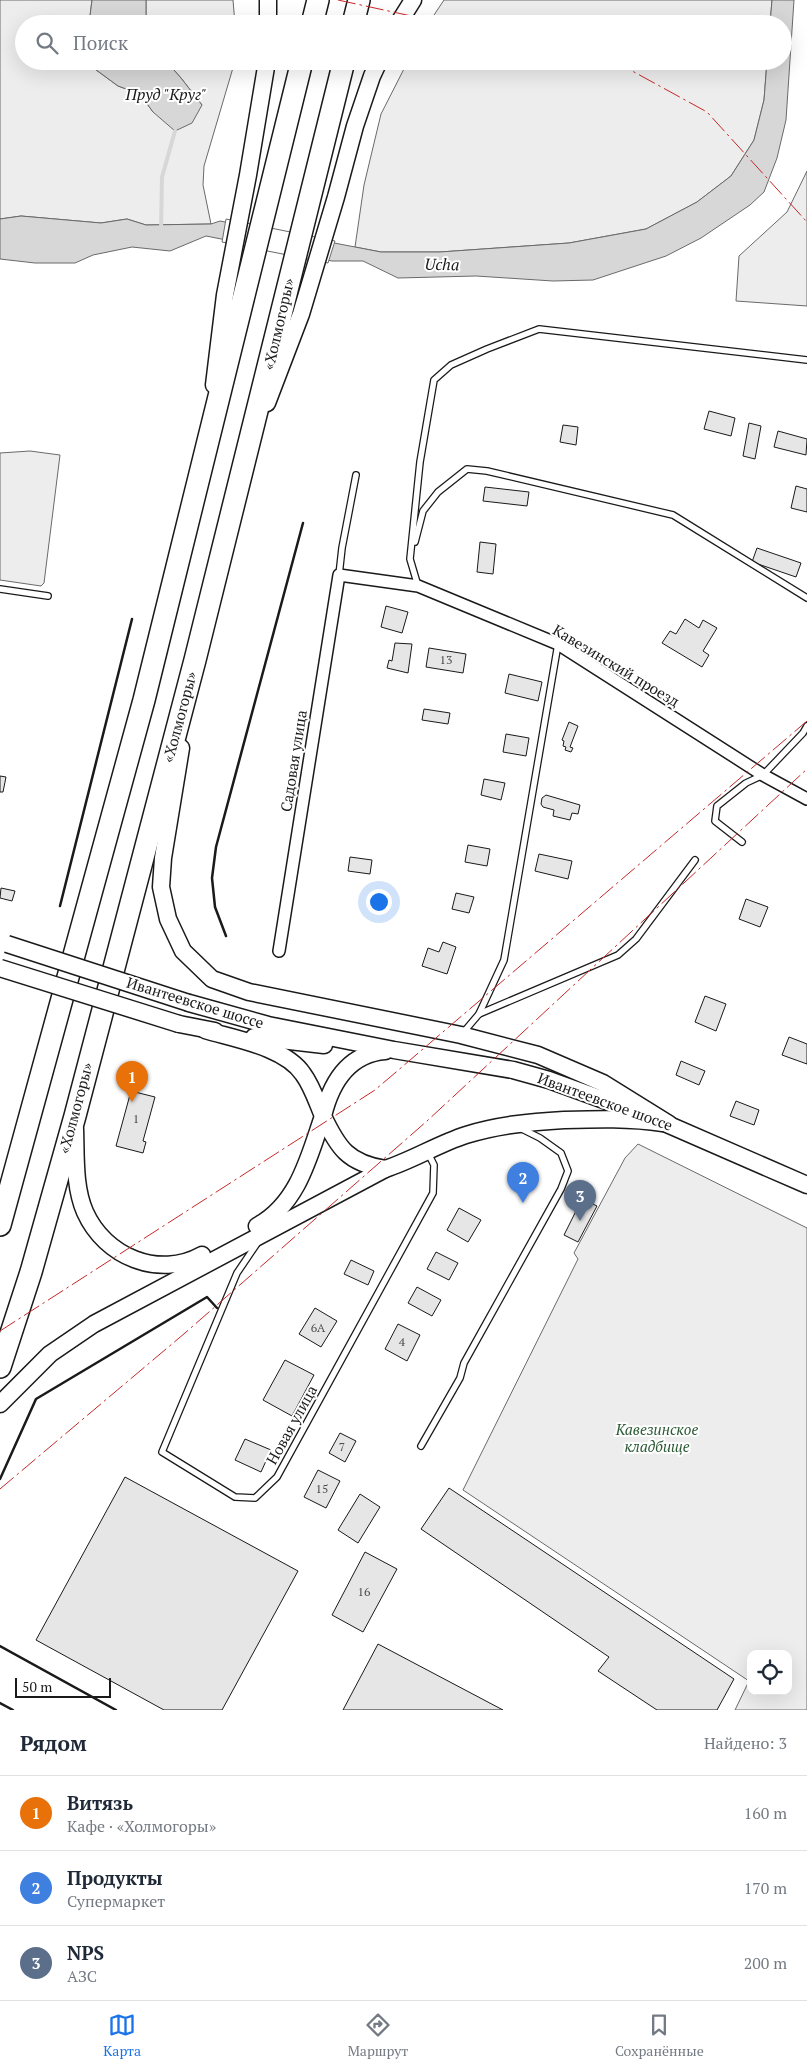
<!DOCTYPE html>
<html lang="ru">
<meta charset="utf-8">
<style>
body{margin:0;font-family:"PT Serif",serif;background:#f6f6f7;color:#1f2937}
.controls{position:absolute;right:15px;bottom:15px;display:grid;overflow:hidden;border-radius:10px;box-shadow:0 5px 20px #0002}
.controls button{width:45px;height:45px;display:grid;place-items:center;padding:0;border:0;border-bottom:1px solid #e0e1e3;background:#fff;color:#1f2937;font:25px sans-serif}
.scale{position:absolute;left:15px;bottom:12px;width:96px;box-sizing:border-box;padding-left:5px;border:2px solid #1a1a1a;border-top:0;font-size:14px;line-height:18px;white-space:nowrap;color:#1a1a1a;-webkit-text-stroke:4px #fff;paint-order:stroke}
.you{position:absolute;left:378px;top:901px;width:18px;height:18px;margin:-12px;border:4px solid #fff;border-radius:50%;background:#1a73e8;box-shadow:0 0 0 8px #1a73e833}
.badge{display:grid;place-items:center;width:32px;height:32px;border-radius:50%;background:#1a73e8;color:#fff;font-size:16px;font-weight:700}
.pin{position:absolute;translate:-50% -41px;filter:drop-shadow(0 1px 2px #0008)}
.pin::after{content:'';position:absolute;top:26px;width:18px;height:15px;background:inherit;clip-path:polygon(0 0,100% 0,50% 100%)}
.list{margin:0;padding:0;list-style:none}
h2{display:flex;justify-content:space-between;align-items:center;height:65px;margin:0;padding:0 20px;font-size:21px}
h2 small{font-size:16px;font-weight:400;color:#747a83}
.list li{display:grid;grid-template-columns:32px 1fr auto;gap:15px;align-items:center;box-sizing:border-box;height:75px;padding:0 20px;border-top:1px solid #e0e1e3}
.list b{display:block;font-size:19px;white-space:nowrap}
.list p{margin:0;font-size:16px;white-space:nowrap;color:#747a83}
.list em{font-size:16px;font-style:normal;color:#747a83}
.icon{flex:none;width:28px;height:28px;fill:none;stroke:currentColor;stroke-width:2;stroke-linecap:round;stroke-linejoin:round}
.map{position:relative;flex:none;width:807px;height:1710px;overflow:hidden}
.search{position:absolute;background:#fff;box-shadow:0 5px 20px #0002;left:15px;right:15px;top:15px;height:55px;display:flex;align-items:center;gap:12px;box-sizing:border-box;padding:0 18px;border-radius:28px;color:#747a83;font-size:19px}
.sheet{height:290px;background:#fff}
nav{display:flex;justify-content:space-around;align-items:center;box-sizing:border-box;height:70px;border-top:1px solid #e0e1e3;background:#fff;font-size:14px;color:#747a83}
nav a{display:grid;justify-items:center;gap:2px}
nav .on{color:#1a73e8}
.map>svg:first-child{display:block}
.built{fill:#ededed;stroke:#6a6a6a;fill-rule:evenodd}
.water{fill:#d7d7d7;stroke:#6a6a6a}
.pier{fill:#fff;stroke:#6a6a6a}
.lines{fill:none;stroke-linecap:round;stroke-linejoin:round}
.stream{stroke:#d7d7d7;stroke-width:4}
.building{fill:#e6e6e6;stroke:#1a1a1a}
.lane-casing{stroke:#1a1a1a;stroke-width:8}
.street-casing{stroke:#1a1a1a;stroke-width:14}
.secondary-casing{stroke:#1a1a1a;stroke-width:19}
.highway-casing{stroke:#1a1a1a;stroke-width:24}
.lane{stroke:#fff;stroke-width:5.5}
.street{stroke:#fff;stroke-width:11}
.secondary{stroke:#fff;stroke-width:16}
.highway{stroke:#fff;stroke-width:21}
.secondary-bridge-casing{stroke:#1a1a1a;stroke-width:19;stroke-linecap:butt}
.secondary-bridge{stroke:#fff;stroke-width:16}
.wall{stroke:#1a1a1a;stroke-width:2.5}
.power{stroke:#c62828;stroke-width:1;stroke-dasharray:18 4 2.5 4;stroke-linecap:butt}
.labels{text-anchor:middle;stroke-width:4;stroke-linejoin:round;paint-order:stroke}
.number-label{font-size:12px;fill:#4d4d4d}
.street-label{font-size:15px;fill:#1a1a1a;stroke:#fff}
.park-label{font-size:15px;font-style:italic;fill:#2b5a34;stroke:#fff}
.water-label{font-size:16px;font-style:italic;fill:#1a1a1a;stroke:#fff}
</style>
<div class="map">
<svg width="807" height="1710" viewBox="0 0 807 1710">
<rect width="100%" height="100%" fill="#fff"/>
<g class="built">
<path d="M0,0H92L89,24H24V61H84L118,86L140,94L153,112L202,105L181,78L166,61H235L204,166L203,185L211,224L146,225L127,219L101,223L21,216L0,219Z"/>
<path d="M146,0H233L235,24H146Z"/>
<path d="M444,0H772L770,24H428Z"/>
<path d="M408,61H767L764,100L754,140L731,176L697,202L646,229L569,243L440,252H381L355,247L364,185L381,114Z"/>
<path d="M807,171V306L736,301L739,256L787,212Z"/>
<path d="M30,451L60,455L44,583L41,586L0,580V453Z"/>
<path d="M638,1144L807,1228V1710H735L749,1681L463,1490L578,1259L574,1253L625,1158ZM751,1654H788V1691H751Z"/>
</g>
<g class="water">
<path d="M92,0H146V24H89Z"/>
<path d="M772,0H794L786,120L777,158L764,192L750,205L701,238L666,256L593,280L553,281L476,276L398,278L363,261H332L206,236L170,251L132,247L93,255L75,263H35L0,259V219L21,216L101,223L127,219L146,225L211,224L220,221L381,252H440L569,243L646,229L697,202L731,176L754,140L764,100L767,61H783V24H770Z"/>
<path d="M84,61H166L181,78L202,105L192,123L175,131L153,112L140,94L118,86Z"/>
</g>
<path class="pier" d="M226,219L335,241L328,263L222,242Z"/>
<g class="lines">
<path class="stream" d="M161,229L162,177L175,131"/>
</g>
<g class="building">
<path d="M709,411L735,418L731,436L704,429Z"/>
<path d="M749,423L761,426L755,459L743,456Z"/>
<path d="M563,425L578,427L576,445L560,442Z"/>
<path d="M778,431L807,439L806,455L774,447Z"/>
<path d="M796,486L807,489V512L791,508Z"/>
<path d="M485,487L529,492L527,506L483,501Z"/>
<path d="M480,542L496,544L493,574L477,572Z"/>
<path d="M757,548L801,563L796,577L752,562Z"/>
<path d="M386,606L408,612L402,633L381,627Z"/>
<path d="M685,619L699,628L703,620L717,628L703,651L709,655L702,667L662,643L670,631L676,634Z"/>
<path d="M395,643L412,644L408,673L387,668L389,660L392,661Z"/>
<path d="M429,648L466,654L463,673L426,667Z"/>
<path d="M509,674L542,682L538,701L505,693Z"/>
<path d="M424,709L450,713L448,724L422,720Z"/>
<path d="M569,722L578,726L570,747L573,748L571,752L565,750L566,747L563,746L564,741L562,740Z"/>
<path d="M506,734L529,738L526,756L503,752Z"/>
<path d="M0,776L6,777L3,792H0Z"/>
<path d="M484,779L505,783L501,800L481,795Z"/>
<path d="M546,795L580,805L578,814L572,813L570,820L553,816L554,810L543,807L541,804L542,798Z"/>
<path d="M468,845L490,849L487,866L465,862Z"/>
<path d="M539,854L572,861L568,879L535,871Z"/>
<path d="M350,857L372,860L370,874L348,871Z"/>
<path d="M1,888L15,891L12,901L0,898Z"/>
<path d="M456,893L474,897L469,913L452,909Z"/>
<path d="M746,899L768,907L760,927L739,919Z"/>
<path d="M443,942L456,947L447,974L422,966L428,948L439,952Z"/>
<path d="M705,996L726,1004L716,1031L695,1022Z"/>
<path d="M789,1037L807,1044V1064L782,1055Z"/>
<path d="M681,1061L705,1071L699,1085L676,1075Z"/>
<path d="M131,1091L155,1097L143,1141L146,1142L143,1153L116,1146Z"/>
<path d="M736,1101L759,1110L754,1125L730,1116Z"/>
<path d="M582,1199L597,1206L578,1242L564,1235Z"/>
<path d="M459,1208L481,1220L468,1242L447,1230Z"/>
<path d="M436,1252L458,1263L449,1280L427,1269Z"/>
<path d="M351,1260L374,1271L368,1285L344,1274Z"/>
<path d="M417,1287L441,1300L432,1316L408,1303Z"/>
<path d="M315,1308L337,1321L321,1347L299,1334Z"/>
<path d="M398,1324L420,1335L407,1361L385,1349Z"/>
<path d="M285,1360L314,1375L292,1416L263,1400Z"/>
<path d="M340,1433L356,1441L345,1462L329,1453Z"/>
<path d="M245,1439L271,1450L261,1472L235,1460Z"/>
<path d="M318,1470L340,1481L326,1508L304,1497Z"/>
<path d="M125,1477L298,1571L222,1710H164L36,1640Z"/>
<path d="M449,1488L734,1679L717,1710H657L598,1671L609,1657L421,1529Z"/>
<path d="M360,1494L380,1507L358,1543L338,1530Z"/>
<path d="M365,1552L397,1569L363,1632L332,1615Z"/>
<path d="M378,1644L503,1710H343Z"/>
</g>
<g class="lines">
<defs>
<g id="lane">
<path d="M415,542L423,511L438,492L467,469L487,471L673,515L807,598"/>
<path d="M339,575L342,548L356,475"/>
<path d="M418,586L410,559L420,462L434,380L451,365L487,349L539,329L807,360"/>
<path d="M0,589L48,596"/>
<path d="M742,842L715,821L717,806L746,783L763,775L803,733L807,726"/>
<path d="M479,1014L504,960L558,644"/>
<path d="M462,1034L479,1014L618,955L636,939L695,860"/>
<path d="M258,1242L237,1273L162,1452L235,1497L255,1498L277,1477L433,1193L434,1165L428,1153"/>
<path d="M421,1446L460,1378L464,1363L561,1189L568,1171L561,1153L540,1138L520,1128"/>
</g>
<path id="street" d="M279,951L339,575L418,586L558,644L763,775L807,799"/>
<g id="secondary">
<path d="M268,0V24"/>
<path d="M398,24L413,0"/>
<path d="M214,385L225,295L248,175L267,61"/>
<path d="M267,403L301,314L336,197L355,126L372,76L379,61"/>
<path d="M181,748L163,858L161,887L168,919L183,951L212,979L249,992L461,1035L538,1055L603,1083L669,1124"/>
<path d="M189,1003L268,1025L394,1050L513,1070L549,1080L637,1112"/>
<path d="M179,1024L215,1031"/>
<path d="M205,1030C235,1039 285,1047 303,1074C312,1086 317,1102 323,1116C309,1157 298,1204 257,1226"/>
<path d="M254,1037L324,1045"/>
<path d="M660,1121L807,1185"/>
<path d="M75,1129C76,1156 74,1187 85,1212C105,1257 159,1279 202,1255"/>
<path d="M385,1169C348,1163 338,1148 323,1116C331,1083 348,1054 385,1051"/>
<path d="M0,1404L50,1354L94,1324L385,1169C413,1160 438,1144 466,1135C498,1125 530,1122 564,1120C597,1119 629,1118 663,1123"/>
</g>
<g id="highway">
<path d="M312,24L318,0"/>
<path d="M353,24L359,0"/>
<path d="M0,1225L144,700L302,61"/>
<path d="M0,1367L31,1272L75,1116L195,660L344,61"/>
</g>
</defs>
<use href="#lane" class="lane-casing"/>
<use href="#street" class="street-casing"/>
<use href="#secondary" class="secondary-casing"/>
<use href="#highway" class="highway-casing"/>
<use href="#lane" class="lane"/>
<use href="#street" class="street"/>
<use href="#secondary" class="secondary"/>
<use href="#highway" class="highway"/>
<defs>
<g id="secondary-bridge">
<path d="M7,944L189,1003"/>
<path d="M0,968L179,1024"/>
</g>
</defs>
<use href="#secondary-bridge" class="secondary-bridge-casing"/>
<use href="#secondary-bridge" class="secondary-bridge"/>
<g class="wall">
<path d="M60,906L132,619"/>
<path d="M226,936L215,907L212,878L216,847L303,523"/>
<path d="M0,1479L36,1399L207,1297L217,1308"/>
<path d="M0,1646L116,1710"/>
<path d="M0,1703L13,1710"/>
</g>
<g class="power">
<path d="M338,0L448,24"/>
<path d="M614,61L707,112L807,222"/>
<path d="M0,1331L375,1090L807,721"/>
<path d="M0,1489L185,1333L427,1121L807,769"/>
</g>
</g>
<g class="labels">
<g class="number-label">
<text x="446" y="664">13</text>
<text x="136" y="1123">1</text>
<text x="318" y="1332">6А</text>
<text x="402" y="1346">4</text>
<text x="342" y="1451">7</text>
<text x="322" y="1493">15</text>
<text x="364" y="1596">16</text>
</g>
<g class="street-label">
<text transform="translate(279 324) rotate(-77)" y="5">«Холмогоры»</text>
<text transform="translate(616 666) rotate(31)" y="5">Кавезинский проезд</text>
<text transform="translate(180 717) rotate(-75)" y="5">«Холмогоры»</text>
<text transform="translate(294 761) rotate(-81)" y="5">Садовая улица</text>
<text transform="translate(195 1003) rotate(17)" y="5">Ивантеевское шоссе</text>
<text transform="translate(605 1102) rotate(20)" y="5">Ивантеевское шоссе</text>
<text transform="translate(76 1108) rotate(-75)" y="5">«Холмогоры»</text>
<text transform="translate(292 1425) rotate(-61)" y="5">Новая улица</text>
</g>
<g class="park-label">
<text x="657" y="1435">Кавезинское<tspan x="657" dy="17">кладбище</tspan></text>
</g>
<g class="water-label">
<text x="166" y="100">Пруд "Круг"</text>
<text transform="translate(442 264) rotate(1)" y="6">Ucha</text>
</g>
</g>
</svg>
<div class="controls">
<button><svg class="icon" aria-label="locate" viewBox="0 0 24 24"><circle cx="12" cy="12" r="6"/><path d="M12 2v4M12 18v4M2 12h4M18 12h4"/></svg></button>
</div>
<div class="scale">50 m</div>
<div class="you"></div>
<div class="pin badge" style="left:132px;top:1102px;background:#e8710a">1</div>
<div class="pin badge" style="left:523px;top:1203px;background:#3f7fe0">2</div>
<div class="pin badge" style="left:580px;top:1221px;background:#5c6f8a">3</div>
<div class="search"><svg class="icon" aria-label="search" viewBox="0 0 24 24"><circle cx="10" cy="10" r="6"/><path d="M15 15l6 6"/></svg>Поиск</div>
</div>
<section class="sheet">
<h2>Рядом<small>Найдено: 3</small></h2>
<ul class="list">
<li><span class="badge" style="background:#e8710a">1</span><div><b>Витязь</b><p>Кафе · «Холмогоры»</p></div><em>160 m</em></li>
<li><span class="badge" style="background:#3f7fe0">2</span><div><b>Продукты</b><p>Супермаркет</p></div><em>170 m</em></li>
<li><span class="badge" style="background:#5c6f8a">3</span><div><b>NPS</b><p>АЗС</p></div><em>200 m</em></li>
</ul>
</section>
<nav>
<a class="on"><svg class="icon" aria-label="map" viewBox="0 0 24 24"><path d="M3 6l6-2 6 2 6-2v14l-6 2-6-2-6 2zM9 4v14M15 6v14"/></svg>Карта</a>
<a><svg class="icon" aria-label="directions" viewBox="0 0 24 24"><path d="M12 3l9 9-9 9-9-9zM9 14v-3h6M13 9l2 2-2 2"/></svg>Маршрут</a>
<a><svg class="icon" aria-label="saved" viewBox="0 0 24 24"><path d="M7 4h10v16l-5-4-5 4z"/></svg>Сохранённые</a>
</nav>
